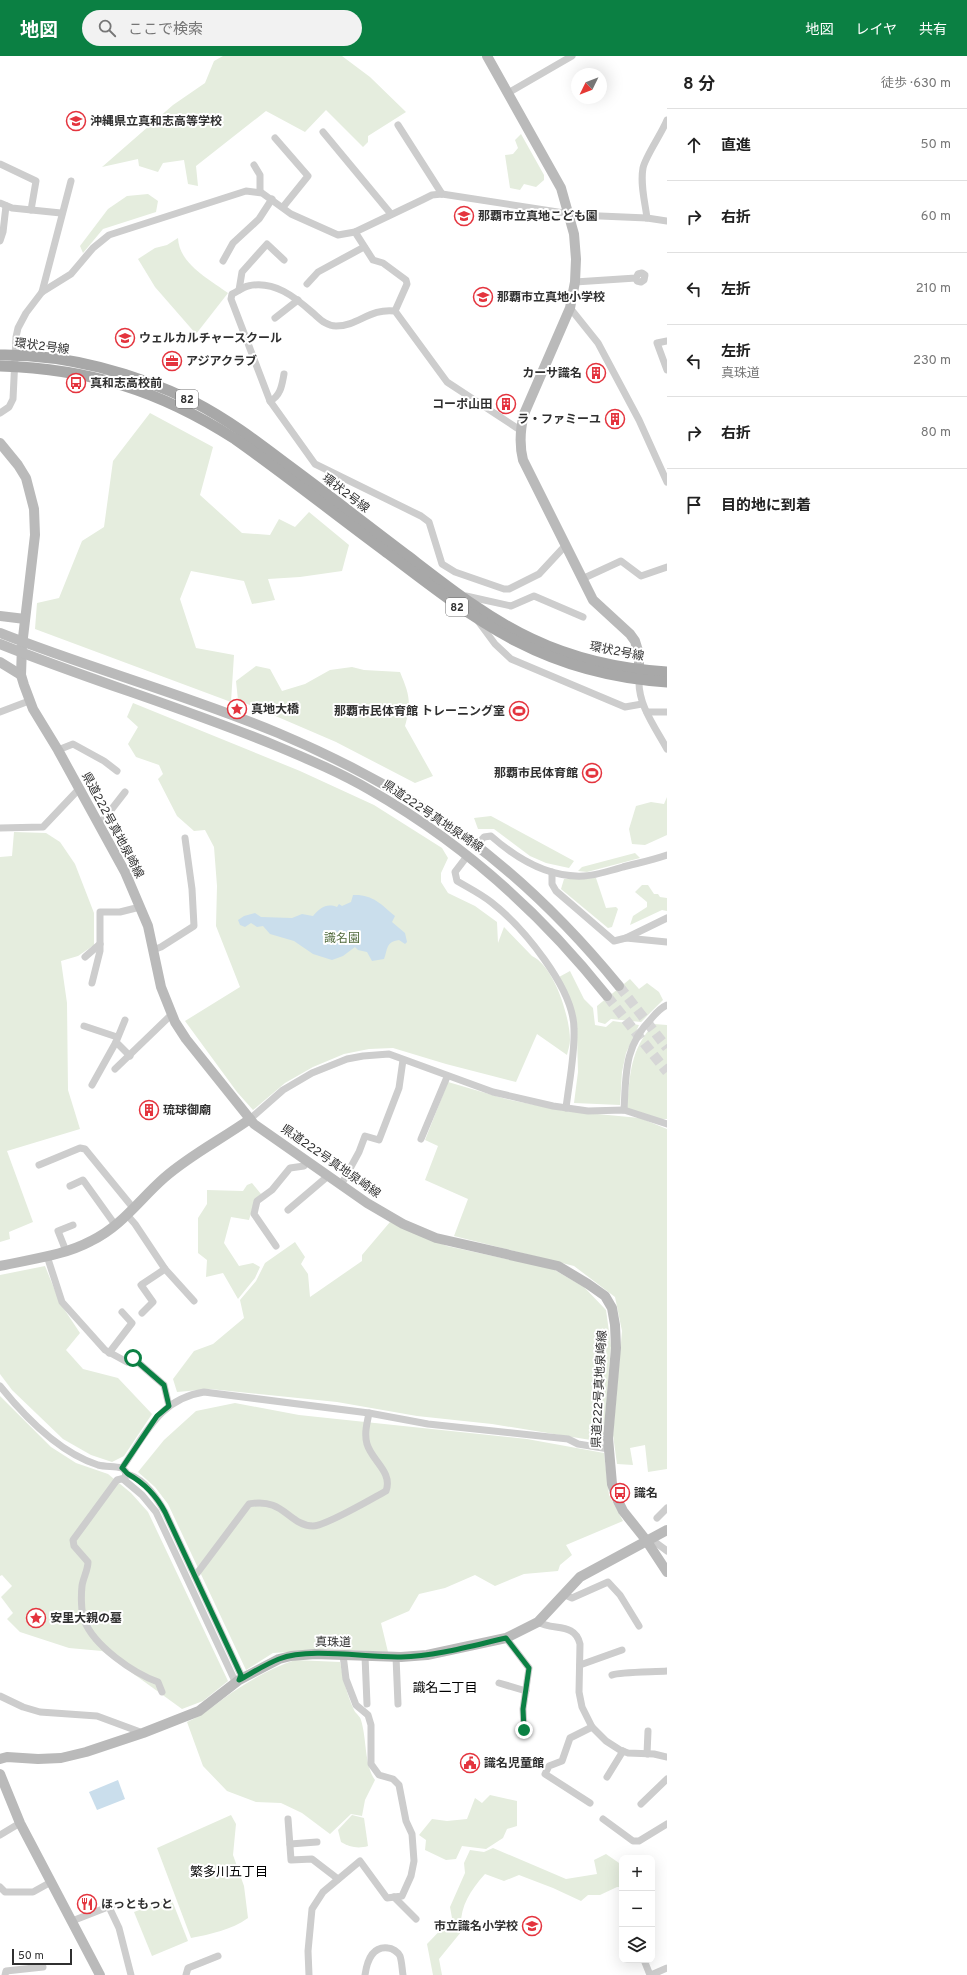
<!DOCTYPE html>
<html lang="ja">
<meta charset="utf-8">
<style>
body{margin:0;font-family:Overpass,"Noto Sans JP",sans-serif;background:#f2f2f2;color:#222}
.controls{position:absolute;right:12px;bottom:12px;display:grid;overflow:hidden;border-radius:8px;box-shadow:0 4px 16px #0002}
.controls button{width:36px;height:36px;display:grid;place-items:center;padding:0;border:0;border-bottom:1px solid #e0e0e0;background:#fff;color:#222;font:20px sans-serif}
.compass{position:absolute;left:571px;top:12px;width:36px;height:36px;border-radius:50%;background:#fff;box-shadow:0 4px 16px #0002;rotate:227deg}
.scale{position:absolute;left:12px;bottom:10px;width:60px;box-sizing:border-box;padding-left:4px;border:2px solid #303030;border-top:0;font-size:11px;line-height:14px;white-space:nowrap;color:#303030;-webkit-text-stroke:3px #fff;paint-order:stroke}
.stop{position:absolute;width:12px;height:12px;margin:-9px;border:3px solid #0b8043;border-radius:50%;background:#fff}
.stop.end{background:#0b8043;border-color:#fff;box-shadow:0 1px 4px #0008}
.list{margin:0;padding:0;list-style:none}
h2{display:flex;justify-content:space-between;align-items:center;height:52px;margin:0;padding:0 16px;font-size:17px}
h2 small{font-size:13px;font-weight:400;color:#767676}
.list li{display:grid;grid-template-columns:26px 1fr auto;gap:12px;align-items:center;box-sizing:border-box;height:72px;padding:0 16px;border-top:1px solid #e0e0e0}
.list b{display:block;font-size:15px;white-space:nowrap}
.list p{margin:0;font-size:13px;white-space:nowrap;color:#767676}
.list em{font-size:13px;font-style:normal;color:#767676}
.icon{flex:none;width:22px;height:22px;fill:none;stroke:currentColor;stroke-width:2;stroke-linecap:round;stroke-linejoin:round}
.map{position:relative;flex:none;width:667px;height:1919px;overflow:hidden}
header{display:flex;align-items:center;gap:24px;box-sizing:border-box;height:56px;padding:0 20px;background:#0b8043;color:#fff}
header strong{font-size:19px}
nav{display:flex;gap:22px;margin-inline-start:auto;font-size:14px}
.search{width:280px;height:36px;background:#f2f2f2;display:flex;align-items:center;gap:10px;box-sizing:border-box;padding:0 14px;border-radius:22px;color:#767676;font-size:15px}
main{display:flex}
aside{flex:1;background:#fff}
.map>svg:first-child{display:block}
.green{fill:#e5edde}
.water{fill:#cadeec}
.lines{fill:none;stroke-linecap:round;stroke-linejoin:round}
.secondary-tunnel{stroke:#d6d6d6;stroke-width:10;stroke-dasharray:10 5;stroke-linecap:butt}
.street{stroke:#cdcdcd;stroke-width:7}
.secondary{stroke:#bababa;stroke-width:10}
.primary{stroke:#a8a8a8;stroke-width:11}
.route{stroke:#0b8043;stroke-width:5}
.labels{text-anchor:middle;stroke-width:4;stroke-linejoin:round;paint-order:stroke}
.shield{fill:#fff;stroke:#6e6e6e;stroke-width:1}
.shield-label{font-size:11px;font-weight:bold;fill:#303030}
.poi-label{font-size:12px;font-weight:bold;fill:#303030;stroke:#fff;text-anchor:start}
.street-label{font-size:12px;fill:#303030;stroke:#fff}
.park-label{font-size:12px;fill:#526b3d;stroke:#fff}
.neighbourhood-label{font-size:13px;fill:#000;stroke:#fff}
</style>
<header>
<strong>地図</strong>
<div class="search"><svg class="icon" aria-label="search" viewBox="0 0 24 24"><circle cx="10" cy="10" r="6"/><path d="M15 15l6 6"/></svg>ここで検索</div>
<nav><a>地図</a><a>レイヤ</a><a>共有</a></nav>
</header>
<main>
<div class="map">
<svg width="667" height="1919" viewBox="0 0 667 1919">
<rect width="100%" height="100%" fill="#fff"/>
<g class="green">
<path d="M223,0H342L370,21L406,56L368,80V86L363,91L326,54L305,76L266,55L196,110L198,130L188,128L184,104L163,107L158,116L139,110L138,103L102,111L173,49L205,27L214,5Z"/>
<path d="M521,78L544,119V124L536,131L524,128L520,134L510,132L505,99L513,98L518,92L515,84Z"/>
<path d="M148,138L158,145L156,156L103,173L83,197L80,190L108,153L127,140Z"/>
<path d="M178,182C179,208 209,223 228,237L196,278L155,231L138,203L155,192L167,189Z"/>
<path d="M150,357L213,391L200,439L242,477L270,479L279,463L295,471L309,456L349,489L342,515L300,521L268,523L275,544L252,548L244,525L191,515L180,543L196,592L234,599L231,646L35,573L37,547L59,542L82,485L104,471L113,405Z"/>
<path d="M256,610L270,613L282,635L305,628L330,614L352,611L364,614L400,616C409,638 412,646 405,670L433,720L415,727L336,686L238,644L236,625Z"/>
<path d="M133,647L300,715L374,749L442,792L448,802L441,817V826L448,837L475,850L497,866L498,887L504,871L532,900C554,910 570,961 570,984C570,989 568,994 567,999L537,978L516,1026L446,1008L393,992L369,993L344,998L313,1011L285,1027L253,1054L237,1036L185,965L240,931L216,870L217,830L214,791L205,774L194,775L177,760L158,723L163,718L159,709L136,701L128,688L138,671L127,661Z"/>
<path d="M667,741V779L645,789L632,788L629,773L636,750L651,746L664,748Z"/>
<path d="M491,760L574,805L569,812L546,807L530,800L494,773H478L474,762Z"/>
<path d="M14,776L46,777L60,786L75,808L94,857V889L78,900L61,905L67,947L68,1034L80,1073L7,1095L33,1166L9,1176L10,1183L0,1186V801L12,800Z"/>
<path d="M635,797L640,802L587,816L578,815L582,811Z"/>
<path d="M596,822L606,852L616,851L618,853L612,871L608,872L561,833L564,823Z"/>
<path d="M642,829H648L654,838H658L660,841L667,842V855L662,854L630,869L633,860L647,851V846L635,836Z"/>
<path d="M570,915L584,943L593,952L595,969L606,971L613,965L639,969L626,997L622,1016L620,1049L574,1047L578,1016L577,981L559,921Z"/>
<path d="M630,923L639,933L647,927L659,936L663,944L641,966L611,963L605,968L598,966L597,950Z"/>
<path d="M654,968L667,969V1063H658L627,1052C630,1019 630,993 654,968Z"/>
<path d="M448,1026L506,1043L565,1055L640,1062L667,1073V1413L648,1416L645,1389L630,1392L633,1409L617,1408L613,1379L622,1275L615,1241L574,1210L454,1180L468,1143L425,1124L438,1090L425,1084Z"/>
<path d="M252,1127L261,1138L254,1147L249,1164L231,1161L224,1187L239,1210L253,1207L260,1211L255,1222L238,1243L223,1217L206,1221L207,1204L198,1197V1162L207,1148V1134L243,1135L247,1129Z"/>
<path d="M390,1166L447,1190L553,1213L584,1231L606,1254L611,1290L603,1386L492,1368L417,1360L337,1346L210,1333L177,1336L173,1323L194,1295L213,1288L244,1262L240,1244L256,1225L265,1207L295,1186L305,1201L301,1208L308,1218L310,1241L362,1205V1199Z"/>
<path d="M45,1210L60,1247L80,1277L66,1294L83,1313L118,1322L152,1358L124,1400L112,1406L91,1399L63,1383L12,1334L0,1318V1219Z"/>
<path d="M0,1340L51,1391L76,1407L108,1418L131,1437L148,1456L228,1625L203,1645L182,1653L102,1595L69,1592L20,1576L7,1563L13,1557L1,1541L12,1530L2,1519L0,1520Z"/>
<path d="M235,1347L299,1359L527,1383L604,1397L609,1439L623,1465L566,1489L572,1499L560,1509L558,1515L524,1518L495,1530L475,1519L445,1532L419,1538L409,1555L381,1567L388,1596L330,1593L273,1597L246,1614L168,1448L155,1431L138,1416L164,1384L196,1355Z"/>
<path d="M295,1604L340,1606C343,1622 347,1639 354,1654C356,1658 360,1660 361,1664C367,1684 364,1708 375,1724L365,1744L362,1760L351,1758L330,1778L302,1757L281,1747L256,1746L227,1735L203,1710L187,1666C206,1658 221,1643 239,1632C256,1621 276,1610 295,1604Z"/>
<path d="M490,1739L517,1745V1770L507,1773L503,1782L486,1793L462,1790L456,1803L446,1804L425,1794L426,1784L419,1779L432,1763L447,1765L467,1763L475,1742L482,1747Z"/>
<path d="M231,1759L236,1768L233,1799L244,1830L248,1862C231,1874 211,1878 191,1882L157,1792Z"/>
<path d="M352,1759L364,1762L368,1790C358,1793 349,1791 341,1786L338,1774Z"/>
<path d="M493,1792L566,1823L597,1818L594,1804L606,1798L622,1809V1831H617L600,1839H588L581,1845L553,1832L519,1819L504,1825L485,1818C469,1836 459,1852 461,1876L439,1903L442,1919H433L427,1888L452,1862L450,1851L465,1817L464,1807L470,1794L484,1796Z"/>
<path d="M171,1842L188,1885L152,1900L134,1856Z"/>
</g>
<g class="water">
<path d="M353,839C372,838 381,848 395,860L392,866L405,877L407,886L405,888L399,884C385,886 388,894 384,903L372,905L367,896L358,894L355,891L343,900L332,904L313,898L294,885L270,878L263,870L257,871L251,867L245,871L240,869L238,864L244,860L255,857L261,861L292,862L302,858L313,860C320,852 326,847 337,851L339,848L342,850L351,846Z"/>
<path d="M118,1724L125,1743L97,1754L89,1736Z"/>
</g>
<g class="lines">
<g class="secondary-tunnel">
<path d="M619,930L667,992"/>
<path d="M607,940L667,1016"/>
</g>
<g class="street">
<path d="M508,37L572,0"/>
<path d="M398,69L442,138"/>
<path d="M323,76L391,158"/>
<path d="M275,82L308,120L283,151"/>
<path d="M0,108L36,125L31,154"/>
<path d="M254,109L260,119V136"/>
<path d="M0,147L12,152L61,157"/>
<path d="M647,162C645,146 640,128 643,112C645,101 662,77 667,64"/>
<path d="M355,176L373,204L383,207L406,224L407,228L395,255"/>
<path d="M0,185L3,176L6,150"/>
<path d="M223,205L233,187L259,163L272,143"/>
<path d="M575,226L636,222L638,218L642,217L645,219L644,224L641,226L637,225L636,222"/>
<path d="M307,228L318,216L364,191"/>
<path d="M239,234L242,216L267,188L284,204"/>
<path d="M42,236L71,125"/>
<path d="M570,252L598,287L639,364L667,426"/>
<path d="M275,262L298,244"/>
<path d="M667,285L657,287L667,314"/>
<path d="M270,345C281,340 282,328 284,318"/>
<path d="M0,357L9,351L13,343L16,281L18,272L26,257L42,236L71,218L93,192L109,179L246,135L262,137L291,158L338,179L355,176L422,144L432,139L442,138L577,159L647,162L667,165"/>
<path d="M520,374L447,326L395,255C369,252 359,270 336,270C326,270 320,263 313,257C295,241 274,224 248,230C243,231 237,236 232,238L231,243L270,345L315,408L421,460L429,466L442,508L455,516L504,533H509L539,518L565,490"/>
<path d="M582,523L621,505L641,520L667,511"/>
<path d="M465,541L466,540L511,550L534,540L583,561"/>
<path d="M478,565L495,588L511,603L625,651L642,648"/>
<path d="M639,624C638,649 655,671 667,693"/>
<path d="M0,656L29,645"/>
<path d="M647,656H667"/>
<path d="M58,694L73,688L104,705L117,715"/>
<path d="M98,767L104,763L125,736"/>
<path d="M0,772L43,771L79,733"/>
<path d="M477,789L484,781L491,780C517,803 548,822 584,820C597,819 610,815 623,811C638,807 653,804 667,799"/>
<path d="M468,799L455,816L457,825C469,832 481,838 491,846C522,870 574,932 574,973C575,999 569,1026 566,1052"/>
<path d="M552,816V828L556,835L614,885L626,882L667,862"/>
<path d="M626,882L667,886"/>
<path d="M153,894L161,891L194,870L192,833L185,782"/>
<path d="M85,901L100,888"/>
<path d="M92,927L100,895V856H120L140,851"/>
<path d="M84,970L117,981"/>
<path d="M116,986L130,1000"/>
<path d="M115,1013L171,959"/>
<path d="M92,1029L116,986L125,964"/>
<path d="M624,1054C626,1019 624,990 651,963C656,957 660,952 667,949"/>
<path d="M250,1063L283,1034L312,1017L347,1003L363,1000L389,998L493,1036L553,1050L588,1055L624,1054L667,1068"/>
<path d="M421,1083L447,1021"/>
<path d="M39,1109L80,1092L85,1093L134,1153"/>
<path d="M341,1129L359,1096L365,1080L379,1084L399,1032L403,1004"/>
<path d="M70,1130L83,1124L116,1170"/>
<path d="M288,1154L328,1120"/>
<path d="M128,1160L135,1168L165,1213L194,1245"/>
<path d="M276,1190L254,1158L257,1145L272,1134L290,1112L304,1110L308,1105"/>
<path d="M66,1195L58,1175L73,1169"/>
<path d="M47,1200L62,1246L105,1294L127,1306"/>
<path d="M142,1257L153,1246L141,1229L165,1213"/>
<path d="M109,1297L132,1267L122,1256"/>
<path d="M133,1302L164,1329L169,1350"/>
<path d="M0,1330C24,1360 60,1397 98,1409C106,1411 114,1410 122,1412L126,1416L125,1422L117,1424L73,1484L74,1490L88,1506C88,1514 83,1522 82,1530C81,1539 81,1555 84,1564C94,1590 133,1617 158,1626L162,1636"/>
<path d="M122,1412C146,1378 159,1343 204,1336L369,1357L428,1368L568,1383L578,1388L609,1393"/>
<path d="M123,1423L142,1439L156,1456L234,1623L239,1624L241,1619L165,1456C157,1442 143,1421 126,1418"/>
<path d="M657,1462L667,1452"/>
<path d="M646,1484L655,1486L667,1495"/>
<path d="M195,1520L249,1448C284,1441 288,1469 313,1470C326,1470 373,1442 386,1435C393,1416 372,1405 367,1388C364,1377 367,1368 369,1357"/>
<path d="M563,1538L572,1542L608,1526L620,1539L639,1570"/>
<path d="M538,1566C553,1575 575,1566 580,1588L579,1636L582,1651L592,1671L606,1685L620,1694L628,1697L654,1698L667,1701"/>
<path d="M506,1582L529,1612L523,1653L524,1673"/>
<path d="M365,1600L367,1648"/>
<path d="M396,1601L398,1648"/>
<path d="M580,1609L622,1594"/>
<path d="M612,1619C619,1616 656,1616 667,1615"/>
<path d="M499,1627L526,1635"/>
<path d="M0,1640L23,1651L40,1656L97,1660L143,1677"/>
<path d="M647,1698L648,1675"/>
<path d="M607,1721L623,1695"/>
<path d="M590,1747L545,1718L549,1710L562,1705L570,1682L592,1671"/>
<path d="M641,1748L667,1723"/>
<path d="M288,1763L291,1804L312,1803L338,1823"/>
<path d="M603,1763L633,1785H639L667,1768"/>
<path d="M0,1779L20,1767"/>
<path d="M290,1788L317,1786"/>
<path d="M0,1831L5,1836H33L51,1826"/>
<path d="M394,1841L416,1863"/>
<path d="M109,1851L119,1872L131,1919"/>
<path d="M72,1865L113,1849"/>
<path d="M644,1904L650,1919"/>
<path d="M5,1919L6,1915L43,1911"/>
<path d="M186,1919L188,1912L218,1900"/>
<path d="M309,1919L308,1895L312,1853L323,1836L360,1805L387,1842L402,1840L411,1820L414,1805L412,1778L406,1765L399,1729L393,1723L379,1719L371,1708V1669L368,1659L356,1649L346,1623L343,1599"/>
<path d="M365,1919C367,1905 372,1890 388,1892C392,1892 398,1896 400,1900C402,1906 402,1913 403,1919"/>
<path d="M651,1919L667,1912"/>
</g>
<g class="secondary">
<path d="M487,0L561,132L574,178L576,203L575,226L570,252L524,358C520,374 519,388 523,404L593,544L630,578L635,585L639,598V620"/>
<path d="M0,387L18,409L26,422L34,453L35,479L22,590L21,619L24,629L33,653L58,694L125,816L148,870L161,931L175,966L186,983L254,1068L367,1147L403,1168L436,1182L558,1210L588,1228L605,1240L612,1252L615,1269L616,1292L608,1382L612,1428L618,1445L623,1455L646,1484L667,1516"/>
<path d="M0,560L25,563"/>
<path d="M0,577C91,613 187,639 278,677C420,737 521,810 619,930"/>
<path d="M0,588C92,625 188,653 279,691C310,704 341,717 370,734C463,787 541,857 607,940"/>
<path d="M0,606L21,619"/>
<path d="M0,1210C30,1203 63,1200 91,1185C122,1170 139,1144 164,1122C190,1099 222,1083 250,1063"/>
<path d="M0,1703L7,1701L38,1703L61,1702L86,1696L143,1677L199,1655L239,1624L279,1603L291,1600L315,1598L401,1601L427,1599L506,1582L538,1566L580,1521L667,1474"/>
<path d="M0,1718L20,1767L100,1919"/>
</g>
<g class="primary">
<path d="M0,299C66,298 135,317 194,346C227,363 256,385 285,407C327,438 368,470 409,501C448,531 487,562 532,583C574,603 620,613 667,616"/>
<path d="M0,310C90,313 159,334 235,383C286,419 335,458 385,495C479,567 544,618 667,626"/>
</g>
</g>
<g class="lines">
<path class="route" d="M133,1302L164,1329L169,1350L157,1360L122,1412C124,1413 126,1417 128,1418C144,1427 156,1439 165,1456L241,1619L239,1624C252,1617 266,1608 279,1603C310,1591 367,1602 401,1601C436,1600 471,1590 506,1582L529,1612L523,1653L524,1674"/>
</g>
<defs>
<symbol id="school-ring" viewBox="-11 -11 22 22"><circle r="9.5" fill="#fff" stroke="#e4343e" stroke-width="1.5"/><path d="M0-5L7-2L0 1L-7-2ZM-4 1L0 2.5L4 1V4Q0 6-4 4Z" fill="#e4343e"/></symbol>
<symbol id="office-ring" viewBox="-11 -11 22 22"><circle r="9.5" fill="#fff" stroke="#e4343e" stroke-width="1.5"/><path d="M-6-3h4V-5.5h4V-3h4V5H-6ZM-1-4.5V-3h2v-1.5ZM-6 0V1H6V0Z" fill="#e4343e"/></symbol>
<symbol id="building-ring" viewBox="-11 -11 22 22"><circle r="9.5" fill="#fff" stroke="#e4343e" stroke-width="1.5"/><path d="M-4-6H4V6H1V3H-1V6H-4ZM-2.5-4.3h1.7v1.8h-1.7ZM.8-4.3h1.7v1.8H.8ZM-2.5-1h1.7V.8h-1.7ZM.8-1h1.7V.8H.8Z" fill="#e4343e"/></symbol>
<symbol id="bus-ring" viewBox="-11 -11 22 22"><circle r="9.5" fill="#fff" stroke="#e4343e" stroke-width="1.5"/><path d="M-5-6H5V4H4V6H2V4H-2V6H-4V4H-5ZM-3.5-4V0h7V-4ZM-3.5 1.2v1.5H-2V1.2ZM2 1.2v1.5H3.5V1.2Z" fill="#e4343e"/></symbol>
<symbol id="sight-ring" viewBox="-11 -11 22 22"><circle r="9.5" fill="#fff" stroke="#e4343e" stroke-width="1.5"/><path d="M0-6L1.8-2.2L6-1.7L2.9 1.2L3.7 5.4L0 3.3L-3.7 5.4L-2.9 1.2L-6-1.7L-1.8-2.2Z" fill="#e4343e"/></symbol>
<symbol id="stadium-ring" viewBox="-11 -11 22 22"><circle r="9.5" fill="#fff" stroke="#e4343e" stroke-width="1.5"/><path d="M0-5a6.5 5 0 1 0 0 10a6.5 5 0 1 0 0-10ZM-3.5-1.8h7v3.6h-7Z" fill="#e4343e"/></symbol>
<symbol id="civic-ring" viewBox="-11 -11 22 22"><circle r="9.5" fill="#fff" stroke="#e4343e" stroke-width="1.5"/><path d="M-.6-6.5H3V-4.5H.6V-3L4-1V1h2V6H-6V1h2V-1L-.6-3ZM-1.2 2.5V6h2.4V2.5Z" fill="#e4343e"/></symbol>
<symbol id="restaurant-ring" viewBox="-11 -11 22 22"><circle r="9.5" fill="#fff" stroke="#e4343e" stroke-width="1.5"/><path d="M-5-6h1v4h1v-4h1v4h1v-4h1v5L-1.5 .5V6h-2V.5L-5-1ZM5-6V6H3V1.5H1.5Q1.5-4 5-6Z" fill="#e4343e"/></symbol>
</defs>
<g fill-rule="evenodd">
<use href="#school-ring" x="65" y="54" width="22" height="22"/>
<use href="#school-ring" x="453" y="149" width="22" height="22"/>
<use href="#school-ring" x="472" y="230" width="22" height="22"/>
<use href="#school-ring" x="114" y="271" width="22" height="22"/>
<use href="#office-ring" x="161" y="294" width="22" height="22"/>
<use href="#building-ring" x="585" y="306" width="22" height="22"/>
<use href="#bus-ring" x="65" y="316" width="22" height="22"/>
<use href="#building-ring" x="495" y="337" width="22" height="22"/>
<use href="#building-ring" x="604" y="352" width="22" height="22"/>
<use href="#sight-ring" x="226" y="642" width="22" height="22"/>
<use href="#stadium-ring" x="508" y="644" width="22" height="22"/>
<use href="#stadium-ring" x="581" y="706" width="22" height="22"/>
<use href="#building-ring" x="138" y="1043" width="22" height="22"/>
<use href="#bus-ring" x="609" y="1426" width="22" height="22"/>
<use href="#sight-ring" x="25" y="1551" width="22" height="22"/>
<use href="#civic-ring" x="459" y="1696" width="22" height="22"/>
<use href="#restaurant-ring" x="76" y="1837" width="22" height="22"/>
<use href="#school-ring" x="521" y="1859" width="22" height="22"/>
</g>
<g class="labels">
<g class="shield">
<rect x="176" y="334" width="22" height="18" rx="3"/>
<rect x="446" y="542" width="22" height="18" rx="3"/>
</g>
<g class="shield-label">
<text x="187" y="347">82</text>
<text x="457" y="555">82</text>
</g>
<g class="poi-label">
<text x="90" y="69">沖縄県立真和志高等学校</text>
<text x="478" y="164">那覇市立真地こども園</text>
<text x="497" y="245">那覇市立真地小学校</text>
<text x="139" y="286">ウェルカルチャースクール</text>
<text x="186" y="309">アジアクラブ</text>
<text x="582" y="321" text-anchor="end">カーサ識名</text>
<text x="90" y="331">真和志高校前</text>
<text x="492" y="352" text-anchor="end">コーポ山田</text>
<text x="601" y="367" text-anchor="end">ラ・ファミーユ</text>
<text x="251" y="657">真地大橋</text>
<text x="505" y="659" text-anchor="end">那覇市民体育館 トレーニング室</text>
<text x="578" y="721" text-anchor="end">那覇市民体育館</text>
<text x="163" y="1058">琉球御廟</text>
<text x="634" y="1441">識名</text>
<text x="50" y="1566">安里大親の墓</text>
<text x="484" y="1711">識名児童館</text>
<text x="101" y="1852">ほっともっと</text>
<text x="518" y="1874" text-anchor="end">市立識名小学校</text>
</g>
<g class="street-label">
<text transform="translate(42 290) rotate(7)" y="4">環状2号線</text>
<text transform="translate(346 437) rotate(37)" y="4">環状2号線</text>
<text transform="translate(617 595) rotate(11)" y="4">環状2号線</text>
<text transform="translate(433 760) rotate(34)" y="4">県道222号真地泉崎線</text>
<text transform="translate(113 769) rotate(62)" y="4">県道222号真地泉崎線</text>
<text transform="translate(331 1105) rotate(35)" y="4">県道222号真地泉崎線</text>
<text transform="translate(599 1333) rotate(-87)" y="4">県道222号真地泉崎線</text>
<text transform="translate(333 1586) rotate(1)" y="4">真珠道</text>
</g>
<g class="park-label">
<text x="342" y="886">識名園</text>
</g>
<g class="neighbourhood-label">
<text x="445" y="1636">識名二丁目</text>
<text x="229" y="1820">繁多川五丁目</text>
</g>
</g>
</svg>
<div class="controls">
<button>+</button>
<button>−</button>
<button><svg class="icon" aria-label="layers" viewBox="0 0 24 24"><path d="M12 4l9 5-9 5-9-5zM3 14l9 5 9-5"/></svg></button>
</div>
<svg class="compass" viewBox="-18 -18 36 36"><path d="M0-13l5 13h-10z" fill="#e53935"/><path d="M0 13l5-13h-10z" fill="#767676"/></svg>
<div class="scale">50 m</div>
<div class="stop" style="left:133px;top:1302px"></div>
<div class="stop end" style="left:524px;top:1674px"></div>
</div>
<aside>
<h2>8 分<small>徒歩 · 630 m</small></h2>
<ul class="list">
<li><svg class="icon" aria-label="ahead" viewBox="0 0 24 24"><path d="M12 20V5M6 11l6-6 6 6"/></svg><div><b>直進</b></div><em>50 m</em></li>
<li><svg class="icon" aria-label="right" viewBox="0 0 24 24"><path d="M7 20v-9h11M14 6l5 5-5 5"/></svg><div><b>右折</b></div><em>60 m</em></li>
<li><svg class="icon" aria-label="left" viewBox="0 0 24 24"><path d="M17 20v-9H6M10 6l-5 5 5 5"/></svg><div><b>左折</b></div><em>210 m</em></li>
<li><svg class="icon" aria-label="left" viewBox="0 0 24 24"><path d="M17 20v-9H6M10 6l-5 5 5 5"/></svg><div><b>左折</b><p>真珠道</p></div><em>230 m</em></li>
<li><svg class="icon" aria-label="right" viewBox="0 0 24 24"><path d="M7 20v-9h11M14 6l5 5-5 5"/></svg><div><b>右折</b></div><em>80 m</em></li>
<li><svg class="icon" aria-label="arrive" viewBox="0 0 24 24"><path d="M6 21V4h12l-3 4 3 4H6"/></svg><div><b>目的地に到着</b></div></li>
</ul>
</aside>
</main>
